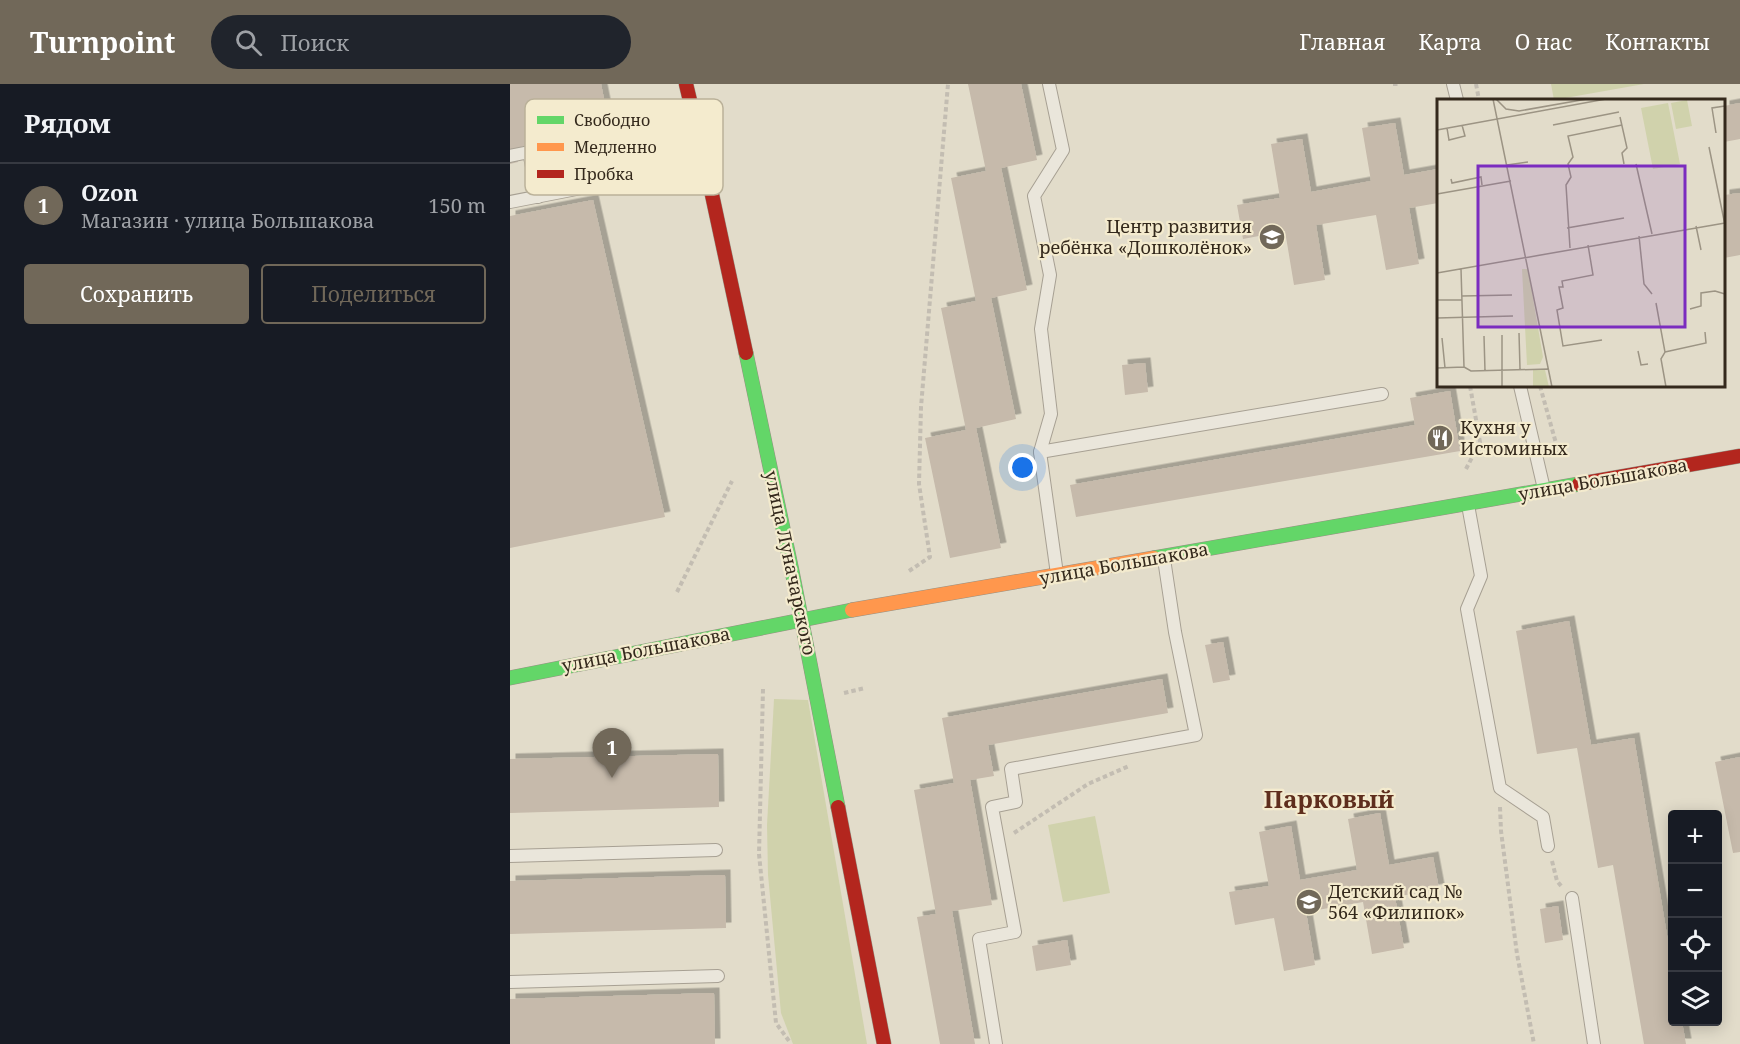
<!DOCTYPE html>
<html lang="ru">
<meta charset="utf-8">
<style>
body{margin:0;font-family:"Noto Serif",serif;background:#20242c;color:#f1f3f6}
.controls{position:absolute;right:18px;bottom:18px;display:grid;overflow:hidden;border-radius:6px;box-shadow:0 3px 15px #0003}
.controls button{width:54px;height:54px;display:grid;place-items:center;padding:0;border:0;border-bottom:2px solid #363941;background:#171b24;color:#f1f3f6;font:30px sans-serif}
.you{position:absolute;left:513px;top:384px;width:21px;height:21px;margin:-15px;border:4px solid #fff;border-radius:50%;background:#1a73e8;box-shadow:0 0 0 9px #1a73e833}
.badge{display:grid;place-items:center;width:39px;height:39px;border-radius:50%;background:#716859;color:#fff;font-size:20px;font-weight:700}
.pin{position:absolute;translate:-50% -50px;filter:drop-shadow(0 2px 3px #0008)}
.pin::after{content:'';position:absolute;top:32px;width:21px;height:18px;background:inherit;clip-path:polygon(0 0,100% 0,50% 100%)}
.list{margin:0;padding:0;list-style:none}
h2{display:flex;justify-content:space-between;align-items:center;height:78px;margin:0;padding:0 24px;font-size:26px}
h2 small{font-size:20px;font-weight:400;color:#9ea1a6}
.list li{display:grid;grid-template-columns:39px 1fr auto;gap:18px;align-items:center;box-sizing:border-box;height:84px;padding:0 24px;border-top:2px solid #363941}
.list b{display:block;font-size:22px;white-space:nowrap}
.list p{margin:0;font-size:20px;white-space:nowrap;color:#9ea1a6}
.list em{font-size:20px;font-style:normal;color:#9ea1a6}
.actions{display:flex;gap:12px;padding:18px 24px}
.actions a{flex:1;padding:14px 0;border:2px solid #716859;border-radius:6px;text-align:center;font-size:21px;color:#716859}
.actions .main{background:#716859;color:#fff}
.icon{flex:none;width:33px;height:33px;fill:none;stroke:currentColor;stroke-width:2;stroke-linecap:round;stroke-linejoin:round}
.map{position:relative;flex:none;width:1230px;height:960px;overflow:hidden}
header{display:flex;align-items:center;gap:36px;box-sizing:border-box;height:84px;padding:0 30px;background:#716859;color:#fff}
header strong{font-size:28px}
nav{display:flex;gap:33px;margin-inline-start:auto;font-size:21px}
.search{width:420px;height:54px;background:#20242c;display:flex;align-items:center;gap:15px;box-sizing:border-box;padding:0 21px;border-radius:33px;color:#9ea1a6;font-size:22px}
main{display:flex}
aside{flex:1;background:#171b24}
.map>svg:first-child{display:block}
.green{fill:#d0d2ac}
.building{fill:#c6baab;filter:url(#shadow)}
.lines{fill:none;stroke-linecap:round;stroke-linejoin:round}
.lane-casing{stroke:#a7a093;stroke-width:14}
.fast-casing{stroke:#969083;stroke-width:15}
.slow-casing{stroke:#969083;stroke-width:15}
.jam-casing{stroke:#969083;stroke-width:15}
.path{stroke:#c3bdb2;stroke-width:4;stroke-dasharray:4.5 3;stroke-linecap:butt}
.lane{stroke:#eae6db;stroke-width:12}
.fast{stroke:#63d668;stroke-width:14}
.slow{stroke:#ff974d;stroke-width:14}
.jam{stroke:#b3261e;stroke-width:14}
.labels{text-anchor:middle;stroke-width:4.5;stroke-linejoin:round;paint-order:stroke}
.poi-label{font-size:18px;fill:#34291c;stroke:#f4ebce;text-anchor:start}
.street-label{font-size:18px;fill:#34291c;stroke:#f4ebce}
.district-label{font-size:24px;font-weight:bold;fill:#5f2e1d;stroke:#f4ebce}
.inset-road{fill:none;stroke:#9c9484;stroke-width:1.5}
.view{fill:#7b2cbf;fill-opacity:0.15;stroke:#7b2cbf;stroke-width:3}
.inset-edge{fill:none;stroke:#34291c;stroke-width:3}
.key{fill:#f4ebce;stroke:#bab199;stroke-width:1.5}
.key-label{font-size:16px;fill:#34291c}
</style>
<header>
<strong>Turnpoint</strong>
<div class="search"><svg class="icon" aria-label="search" viewBox="0 0 24 24"><circle cx="10" cy="10" r="6"/><path d="M15 15l6 6"/></svg>Поиск</div>
<nav><a>Главная</a><a>Карта</a><a>О нас</a><a>Контакты</a></nav>
</header>
<main>
<aside>
<h2>Рядом<small></small></h2>
<ul class="list">
<li><span class="badge">1</span><div><b>Ozon</b><p>Магазин · улица Большакова</p></div><em>150 m</em></li>
</ul>
<div class="actions"><a class="main">Сохранить</a><a>Поделиться</a></div>
</aside>
<div class="map">
<svg width="1230" height="960" viewBox="0 0 1230 960">
<defs>
<filter id="shadow"><feDropShadow dx="5.5" dy="-5.5" stdDeviation="0" flood-color="#0004"/></filter>
</defs>
<rect width="100%" height="100%" fill="#e2dcca"/>
<g class="green">
<path d="M1041,0H1134L1044,16Z"/>
<path d="M264,615L298,616L357,960H283L271,929L258,791L257,741Z"/>
<path d="M585,732L600,809L553,818L538,741Z"/>
</g>
<g class="building">
<path d="M0,0H91L100,45L5,64L8,78L0,80Z"/>
<path d="M458,0H511L527,76L491,84L517,206L481,214L506,335L466,344L491,464L440,474L415,354L456,346L431,224L466,217L441,94L476,87Z"/>
<path d="M1230,19V55L1214,58V22Z"/>
<path d="M885,39L894,91L928,85V119L899,124L909,180L876,186L866,131L806,141L815,196L784,201L775,147L733,155L727,121L770,114L761,60L792,55L801,108L861,97L852,44Z"/>
<path d="M1230,109V171L1214,174V111Z"/>
<path d="M83,116L155,433L0,464V132Z"/>
<path d="M635,279L638,308L615,311L612,281Z"/>
<path d="M940,307L950,367L566,433L560,401L905,341L900,314Z"/>
<path d="M1059,537L1081,661L1124,654L1162,881V938H1172L1176,960H1134L1103,781L1088,784L1067,664L1027,670L1006,547Z"/>
<path d="M713,558L720,596L703,599L695,561Z"/>
<path d="M652,595L658,629L478,661L484,692L460,696L482,821L442,827L465,960H430L407,833L426,830L404,706L444,699L432,634Z"/>
<path d="M208,670L209,723L0,729V675Z"/>
<path d="M1230,673V768L1223,769L1205,678Z"/>
<path d="M870,729L879,781L923,773L929,805L885,813L894,864L862,870L853,818L796,828L805,881L774,887L764,834L725,841L719,808L759,802L749,748L781,742L790,796L847,786L838,735Z"/>
<path d="M215,791L216,844L0,850V797Z"/>
<path d="M1048,822L1053,856L1035,859L1030,825Z"/>
<path d="M557,856L561,881L526,887L522,862Z"/>
<path d="M204,909L205,960H0V915Z"/>
</g>
<g class="lines">
<defs>
<g id="lane">
<path d="M539,0L553,66L524,112L540,191L531,245L541,330L530,368L547,490"/>
<path d="M943,0L947,16"/>
<path d="M0,72L19,68L28,113"/>
<path d="M0,118L97,99L197,92"/>
<path d="M1010,302L1034,405"/>
<path d="M530,368L872,310"/>
<path d="M958,421L971,492L957,525L990,704L1033,733L1038,762"/>
<path d="M0,772L206,766"/>
<path d="M1062,814L1084,960"/>
<path d="M0,898L208,892"/>
<path d="M486,960L469,855L505,848L482,723L506,718L501,685L686,651L665,548L654,475"/>
</g>
<g id="fast">
<path d="M236,269L282,487L328,723"/>
<path d="M644,474L1069,400"/>
<path d="M0,594L342,526"/>
</g>
<path id="slow" d="M342,526L644,474"/>
<g id="jam">
<path d="M176,0L198,92L236,269"/>
<path d="M1069,400L1230,372"/>
<path d="M328,723L374,960"/>
</g>
</defs>
<use href="#lane" class="lane-casing"/>
<use href="#fast" class="fast-casing"/>
<use href="#slow" class="slow-casing"/>
<use href="#jam" class="jam-casing"/>
<g class="path">
<path d="M883,0H888"/>
<path d="M966,0L969,16"/>
<path d="M1030,302L1049,370"/>
<path d="M956,385L970,358L960,302"/>
<path d="M399,487L420,473L409,400L411,323L438,0"/>
<path d="M167,508L222,397"/>
<path d="M253,605L249,770L266,939L279,957V960"/>
<path d="M334,609L355,604"/>
<path d="M990,723L991,747L1007,870L1024,960"/>
<path d="M504,749L578,700L619,682"/>
<path d="M1042,777L1047,797L1052,803"/>
</g>
<use href="#lane" class="lane"/>
<use href="#fast" class="fast"/>
<use href="#slow" class="slow"/>
<use href="#jam" class="jam"/>
</g>
<defs>
<symbol id="school-disc" viewBox="-11 -11 22 22"><circle r="9.5" fill="#716859" stroke="#f4ebce"/><path d="M0-5L7-2L0 1L-7-2ZM-4 1L0 2.5L4 1V4Q0 6-4 4Z" fill="#fff"/></symbol>
<symbol id="restaurant-disc" viewBox="-11 -11 22 22"><circle r="9.5" fill="#716859" stroke="#f4ebce"/><path d="M-5-6h1v4h1v-4h1v4h1v-4h1v5L-1.5 .5V6h-2V.5L-5-1ZM5-6V6H3V1.5H1.5Q1.5-4 5-6Z" fill="#fff"/></symbol>
</defs>
<g fill-rule="evenodd">
<use href="#school-disc" x="747" y="138" width="30" height="30"/>
<use href="#restaurant-disc" x="915" y="339" width="30" height="30"/>
<use href="#school-disc" x="784" y="803" width="30" height="30"/>
</g>
<g class="labels">
<g class="poi-label">
<text x="742" y="149" text-anchor="end">Центр развития<tspan x="742" dy="21">ребёнка «Дошколёнок»</tspan></text>
<text x="950" y="350">Кухня у<tspan x="950" dy="21">Истоминых</tspan></text>
<text x="818" y="814">Детский сад №<tspan x="818" dy="21">564 «Филипок»</tspan></text>
</g>
<g class="street-label">
<text transform="translate(1093 396) rotate(-10)" y="6">улица Большакова</text>
<text transform="translate(280 479) rotate(78)" y="6">улица Луначарского</text>
<text transform="translate(614 480) rotate(-10)" y="6">улица Большакова</text>
<text transform="translate(136 566) rotate(-11)" y="6">улица Большакова</text>
</g>
<g class="district-label">
<text x="819" y="724">Парковый</text>
</g>
</g>
<g transform="translate(927 15)">
<rect width="288" height="288" fill="#e2dcca"/>
<path d="M250,1L255,27L239,30L234,4ZM231,4L243,65L216,70L204,9ZM85,170H91L106,258L103,265L90,266ZM96,271H108L112,288H96Z" fill="#d0d2ac"/>
<path class="inset-road" d="M56,0L115,288M59,0L69,10L82,12L150,0M183,18L190,49L185,54L187,65M116,26L182,13M10,29L12,41L28,37L25,26M0,31L169,0M279,34L275,9L288,7M272,48L288,126M199,65L215,135M70,66L91,63M14,80L15,84L44,78L45,86M0,95L74,82M259,127L264,151M130,129L187,119M202,137L207,185L215,195M151,146L156,176L125,182L126,188H122L126,209L120,211L126,247L165,241M133,149L129,86L134,78L131,65L136,58L131,37L185,26M24,170L27,268L34,272L112,270M0,174L288,124M25,197L75,196M0,201H25M219,204L228,253L224,260L229,288M253,210L264,207V194L278,192L288,195M0,219L76,217M82,234L83,270M65,236V288M47,237L48,272M5,239L8,269M201,252L204,266L211,265M228,253L269,244L268,233M0,269L27,268"/>
<path class="view" d="M41,67H248V228H41Z"/>
<rect width="288" height="288" class="inset-edge"/>
</g>
<rect x="15" y="15" width="198" height="96" rx="9" class="key"/>
<rect x="27" y="32" width="27" height="8" fill="#63d668"/>
<rect x="27" y="59" width="27" height="8" fill="#ff974d"/>
<rect x="27" y="86" width="27" height="8" fill="#b3261e"/>
<g class="key-label">
<text x="64" y="42">Свободно</text>
<text x="64" y="69">Медленно</text>
<text x="64" y="96">Пробка</text>
</g>
</svg>
<div class="controls">
<button>+</button>
<button>−</button>
<button><svg class="icon" aria-label="locate" viewBox="0 0 24 24"><circle cx="12" cy="12" r="6"/><path d="M12 2v4M12 18v4M2 12h4M18 12h4"/></svg></button>
<button><svg class="icon" aria-label="layers" viewBox="0 0 24 24"><path d="M12 4l9 5-9 5-9-5zM3 14l9 5 9-5"/></svg></button>
</div>
<div class="you"></div>
<div class="pin badge" style="left:102px;top:694px">1</div>
</div>
</main>
